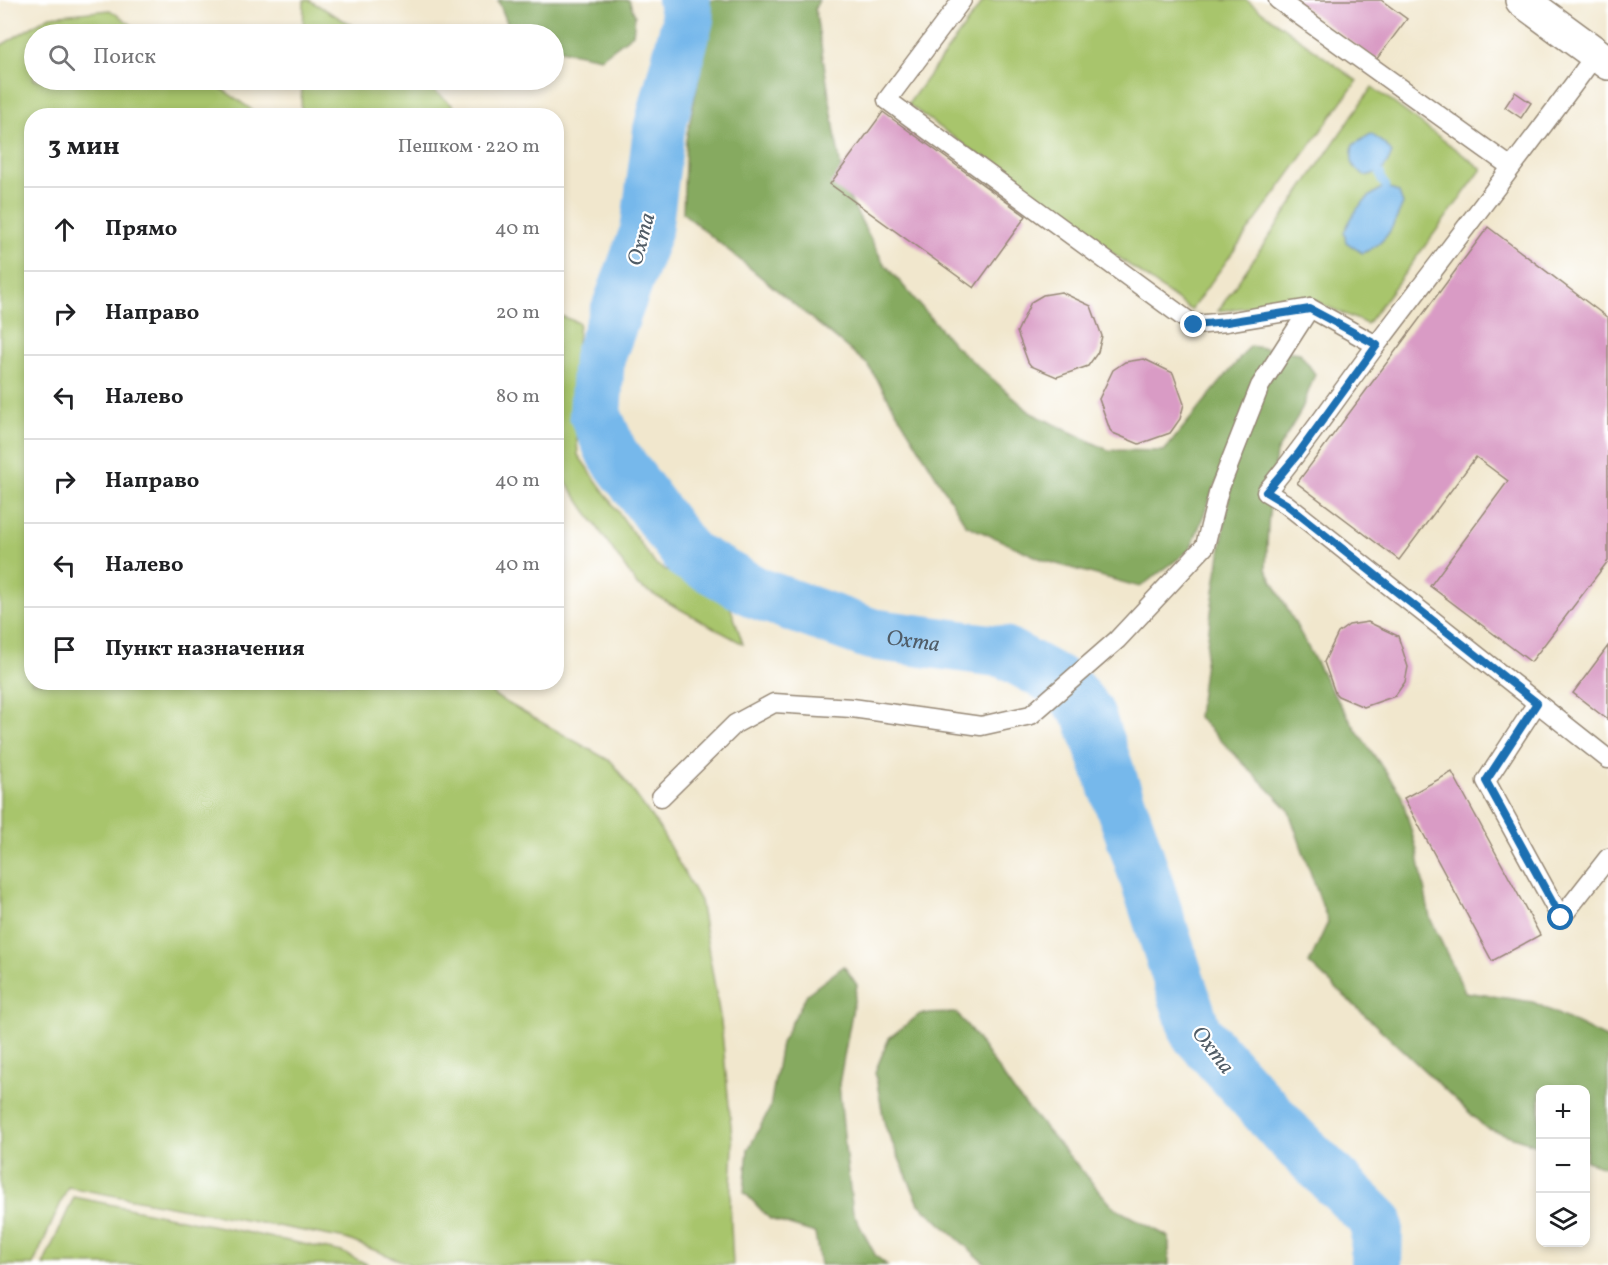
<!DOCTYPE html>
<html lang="ru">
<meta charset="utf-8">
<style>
body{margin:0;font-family:Vollkorn,serif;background:#f2f2f2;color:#202124}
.controls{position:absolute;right:18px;bottom:18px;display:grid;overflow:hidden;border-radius:12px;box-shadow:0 3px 9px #0003}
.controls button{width:54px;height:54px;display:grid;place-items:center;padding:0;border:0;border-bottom:2px solid #e0e0e0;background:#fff;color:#202124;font:30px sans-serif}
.stop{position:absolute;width:18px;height:18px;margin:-14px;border:4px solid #1f6fb2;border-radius:50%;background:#fff}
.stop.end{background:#1f6fb2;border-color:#fff;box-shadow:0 2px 6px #0008}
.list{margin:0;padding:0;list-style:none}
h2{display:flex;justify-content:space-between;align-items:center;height:78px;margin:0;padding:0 24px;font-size:26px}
h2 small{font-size:20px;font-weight:400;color:#757577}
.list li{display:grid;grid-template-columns:39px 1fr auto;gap:18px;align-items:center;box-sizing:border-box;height:84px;padding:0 24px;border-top:2px solid #e0e0e0}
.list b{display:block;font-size:22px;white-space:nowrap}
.list em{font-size:20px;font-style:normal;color:#757577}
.icon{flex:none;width:33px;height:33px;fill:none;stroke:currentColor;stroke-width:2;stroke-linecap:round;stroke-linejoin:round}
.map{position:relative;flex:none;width:1608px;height:1265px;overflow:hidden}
.search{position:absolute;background:#fff;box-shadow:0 3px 9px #0003;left:24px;top:24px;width:540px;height:66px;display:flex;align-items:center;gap:15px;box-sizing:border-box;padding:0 21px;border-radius:33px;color:#757577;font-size:22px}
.panel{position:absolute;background:#fff;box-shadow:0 3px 9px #0003;left:24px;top:108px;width:540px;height:582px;border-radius:24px}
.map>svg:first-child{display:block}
.green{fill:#a8c56c;stroke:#727845;stroke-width:1.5}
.forest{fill:#86aa60;stroke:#606a3f;stroke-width:1.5}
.water{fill:#76b8eb;stroke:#587184;stroke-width:1.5}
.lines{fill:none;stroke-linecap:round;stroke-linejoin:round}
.stream{stroke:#76b8eb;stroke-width:9}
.river{stroke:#76b8eb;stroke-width:52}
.building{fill:#d99bc5}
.lane-casing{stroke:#968876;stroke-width:21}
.secondary-casing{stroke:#968876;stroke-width:36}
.lane{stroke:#fff;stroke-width:18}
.secondary{stroke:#fff;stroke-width:33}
.route{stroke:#1f6fb2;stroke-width:8}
.labels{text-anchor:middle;stroke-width:4.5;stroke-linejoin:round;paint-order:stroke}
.water-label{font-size:22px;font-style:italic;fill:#505c66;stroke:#fff}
</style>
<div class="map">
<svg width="1608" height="1265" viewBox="0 0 1608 1265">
<rect width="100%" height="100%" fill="#fff"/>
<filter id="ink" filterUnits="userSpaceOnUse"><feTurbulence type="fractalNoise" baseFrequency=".0167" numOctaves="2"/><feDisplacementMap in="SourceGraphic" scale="12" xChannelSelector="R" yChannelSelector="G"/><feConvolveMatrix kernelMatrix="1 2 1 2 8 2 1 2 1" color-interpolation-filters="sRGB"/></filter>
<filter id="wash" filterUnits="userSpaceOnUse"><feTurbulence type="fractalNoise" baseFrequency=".008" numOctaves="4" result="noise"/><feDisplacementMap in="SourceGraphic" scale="24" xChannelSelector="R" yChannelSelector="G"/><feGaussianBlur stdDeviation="1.35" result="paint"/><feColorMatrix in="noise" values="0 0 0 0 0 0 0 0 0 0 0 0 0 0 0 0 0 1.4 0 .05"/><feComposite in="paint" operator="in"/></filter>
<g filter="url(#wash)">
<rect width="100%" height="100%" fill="#f1e7cd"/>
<g class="green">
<path d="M304,0H309L367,34H303Z"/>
<path d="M984,0H1246L1357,81L1191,310L908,104Z"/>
<path d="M110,10L145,34H34V80H209L252,110L254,115L32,116V682L484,683L495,696L612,762L658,826L700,901L721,1022L733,1147L730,1206L733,1265H412L346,1239L68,1187L33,1265H0V46L50,16Z"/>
<path d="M302,80H421L452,105L460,115H301Z"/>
<path d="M1372,87L1482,169L1367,324L1310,299L1218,311Z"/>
<path d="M556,314L579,323L573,383L578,455L655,564L730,606L743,644L638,586L557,469Z"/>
<path d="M74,1197L342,1252L369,1265H43Z"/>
</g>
<g class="forest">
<path d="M498,0H629L635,16L633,34L601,58L554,49V34H521L510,30Z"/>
<path d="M710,0H819L815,8L844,188L883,262L954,345L1031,413L1108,450L1164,451L1250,346L1300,353L1315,374L1301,411L1276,453L1268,524L1266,569L1330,688L1357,731L1401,794L1417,851L1430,918L1465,992L1533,1002L1608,1039V1168L1586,1161V1090H1540V1146L1486,1128L1309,963L1328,922L1288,809L1198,717L1212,605L1241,420L1190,550L1140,587L1046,561L966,525L868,365L683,213L686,140L711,19Z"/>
<path d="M844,966L857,985L839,1084L846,1157L853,1213L876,1256L887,1265H820L815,1233L770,1219L744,1192L748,1150L770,1108L781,1043L807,994Z"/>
<path d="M956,1013L971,1030L1014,1092L1114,1208L1169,1237V1265H987L919,1204L885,1126L875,1072L889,1038L920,1014Z"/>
</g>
<g class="water">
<path d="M1371,134L1385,144L1392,153C1385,170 1383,172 1365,176C1351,168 1350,161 1353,145Z"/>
<path d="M1386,186L1399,193L1403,204C1393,227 1387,244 1362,253L1346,242L1344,232C1356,208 1362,199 1386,186Z"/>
</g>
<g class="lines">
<path class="stream" d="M1380,173L1382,181L1386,186"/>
<path class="river" id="s1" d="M683,0L688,19L659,130L646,231L599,358L595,414L612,453L688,555L757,593L871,634L1004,652L1065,685L1088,713L1132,837L1196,1033L1287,1134L1377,1222L1376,1265"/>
</g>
<g id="blocks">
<g class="building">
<path d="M1295,0H1381L1407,19L1376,60Z"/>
<path d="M1515,92L1531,103L1521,118L1505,107Z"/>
<path d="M883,112L1026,216L974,288L830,184Z"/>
<path d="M1488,227L1608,318V561L1531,662L1430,586L1508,481L1476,457L1399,560L1297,483Z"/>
<path d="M1061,292L1091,306L1102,336L1098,352L1088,366L1057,377L1031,366L1028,362L1017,332L1031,302L1043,295Z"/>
<path d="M1144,359L1173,373L1184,404L1180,419L1170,433L1139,444L1113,433L1110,430L1099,399L1113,370L1125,362Z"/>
<path d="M1368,622L1398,636L1408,667L1405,682L1395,696L1364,707L1338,696L1335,693L1324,662L1338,633L1349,625Z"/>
<path d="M1608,646V720L1573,693Z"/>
<path d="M1452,772L1540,935L1492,961L1404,798Z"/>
</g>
</g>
</g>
<g filter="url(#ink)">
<use href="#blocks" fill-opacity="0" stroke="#968876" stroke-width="1.5"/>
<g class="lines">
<defs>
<g id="lane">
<path d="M962,0L887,100L1194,325L1227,322L1310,308L1376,345"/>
<path d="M1278,0L1511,167"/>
<path d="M1596,54C1526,150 1453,244 1381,339C1342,390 1307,443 1266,492L1286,504L1608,759"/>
<path d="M1537,703L1486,781L1561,918L1608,858"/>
<path d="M661,797L735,724L774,703L852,708L981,726L1031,715L1117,640L1205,546L1219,490L1260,386L1310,308"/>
</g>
<path id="secondary" d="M1522,0L1608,63"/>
</defs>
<use href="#lane" class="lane-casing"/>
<use href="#secondary" class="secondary-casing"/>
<use href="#lane" class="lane"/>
<use href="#secondary" class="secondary"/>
</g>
</g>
<g class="lines" filter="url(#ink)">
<path class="route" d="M1194,325L1227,322L1310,309L1377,345L1298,454L1266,492L1286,504L1537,703L1486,781L1561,918"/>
</g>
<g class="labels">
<g class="water-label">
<text transform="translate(640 239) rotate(-75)" y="8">Охта</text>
<text dy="8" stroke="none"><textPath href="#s1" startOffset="840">Охта</textPath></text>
<text transform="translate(1214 1049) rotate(52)" y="8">Охта</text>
</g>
</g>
</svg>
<div class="controls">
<button>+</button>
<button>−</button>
<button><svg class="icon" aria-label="layers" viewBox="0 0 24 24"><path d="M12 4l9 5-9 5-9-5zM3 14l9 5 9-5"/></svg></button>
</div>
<div class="stop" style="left:1561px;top:918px"></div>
<div class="stop end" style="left:1194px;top:325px"></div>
<div class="search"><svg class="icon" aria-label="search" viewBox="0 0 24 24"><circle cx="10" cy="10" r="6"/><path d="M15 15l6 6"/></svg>Поиск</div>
<section class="panel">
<h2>3 мин<small>Пешком · 220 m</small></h2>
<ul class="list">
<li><svg class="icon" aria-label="ahead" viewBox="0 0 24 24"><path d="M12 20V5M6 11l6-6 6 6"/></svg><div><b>Прямо</b></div><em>40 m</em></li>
<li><svg class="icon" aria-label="right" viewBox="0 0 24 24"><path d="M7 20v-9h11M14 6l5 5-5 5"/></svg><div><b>Направо</b></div><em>20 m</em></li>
<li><svg class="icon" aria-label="left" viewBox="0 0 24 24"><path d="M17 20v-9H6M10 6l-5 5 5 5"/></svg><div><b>Налево</b></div><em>80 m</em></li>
<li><svg class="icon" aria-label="right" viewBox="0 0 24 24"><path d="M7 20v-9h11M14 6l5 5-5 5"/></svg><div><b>Направо</b></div><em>40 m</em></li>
<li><svg class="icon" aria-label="left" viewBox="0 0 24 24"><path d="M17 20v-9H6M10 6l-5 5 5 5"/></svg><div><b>Налево</b></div><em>40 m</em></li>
<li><svg class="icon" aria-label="arrive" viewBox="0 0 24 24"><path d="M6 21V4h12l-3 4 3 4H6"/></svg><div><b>Пункт назначения</b></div></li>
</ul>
</section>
</div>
